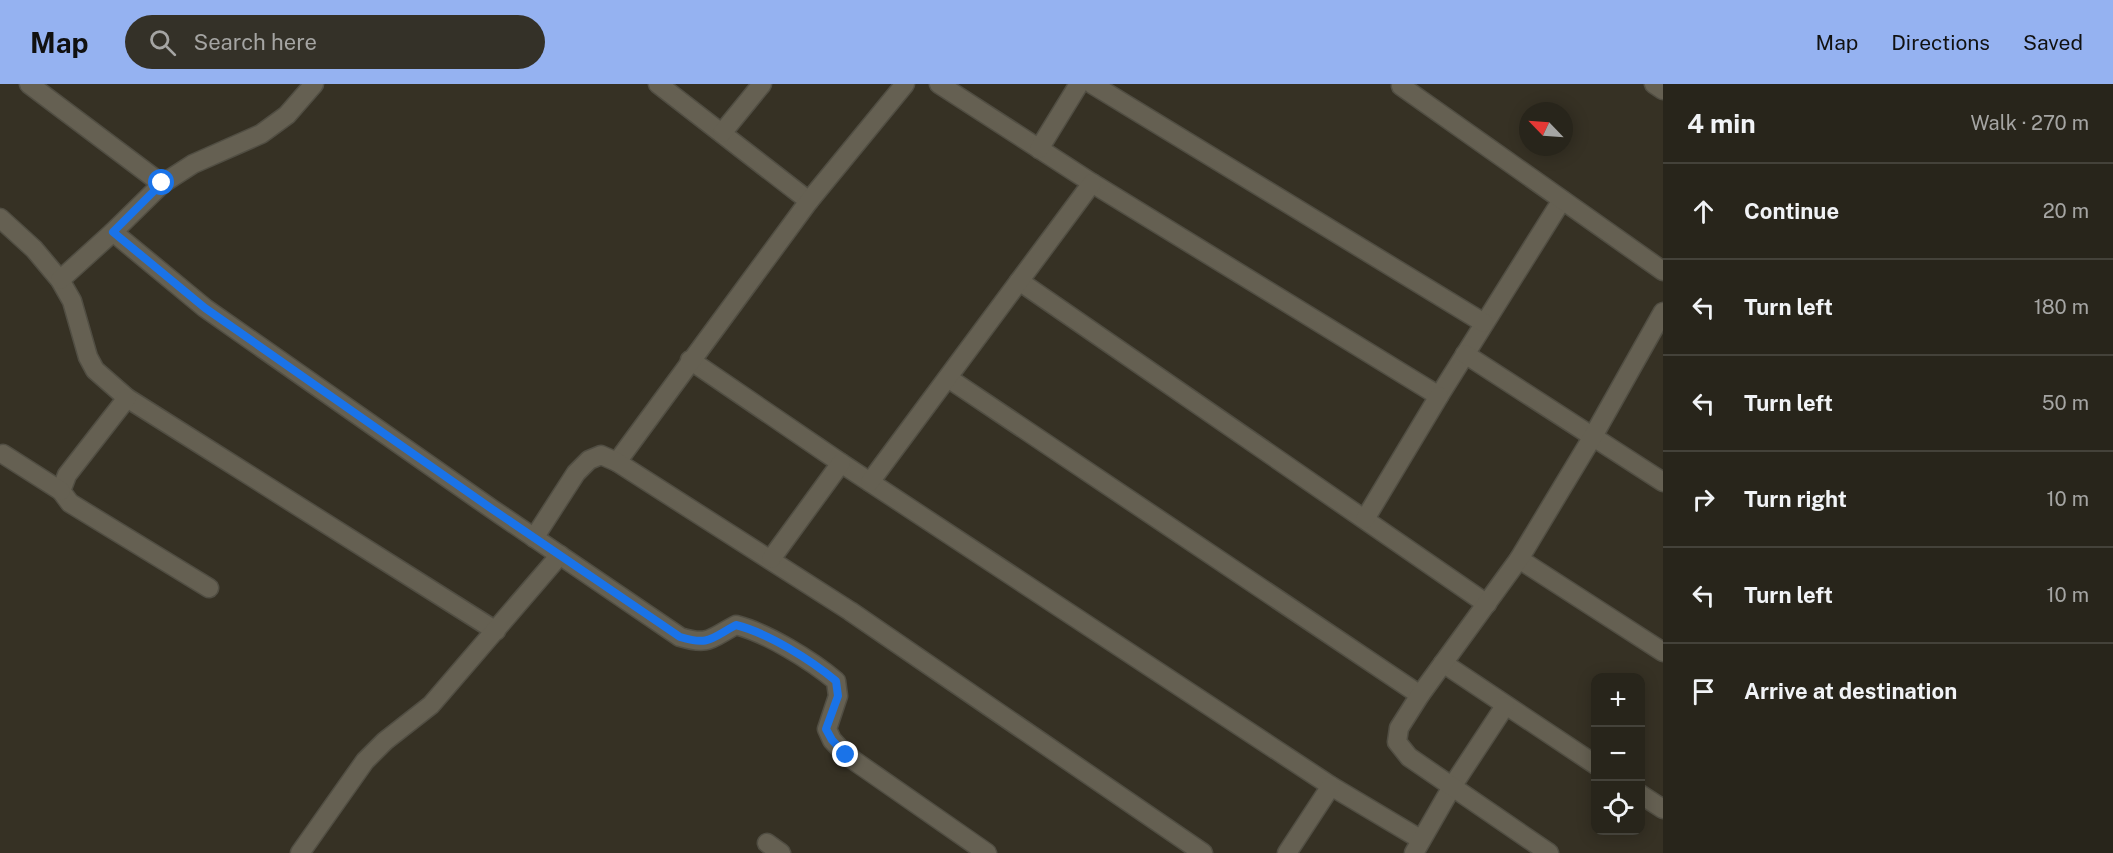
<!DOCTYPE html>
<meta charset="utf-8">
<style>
body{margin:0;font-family:"Public Sans",sans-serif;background:#343128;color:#f1f3f6}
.controls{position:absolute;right:18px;bottom:18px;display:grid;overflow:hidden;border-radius:12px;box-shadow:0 3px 15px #0003}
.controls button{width:54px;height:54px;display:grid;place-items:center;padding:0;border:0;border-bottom:2px solid #44423a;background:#28251b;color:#f1f3f6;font:30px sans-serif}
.compass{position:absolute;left:1519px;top:18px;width:54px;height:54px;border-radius:50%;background:#28251b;box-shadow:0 3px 15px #0003;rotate:295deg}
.stop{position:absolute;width:18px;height:18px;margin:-14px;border:4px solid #1a73e8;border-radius:50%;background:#fff}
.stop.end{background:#1a73e8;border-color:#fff;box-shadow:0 2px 6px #0008}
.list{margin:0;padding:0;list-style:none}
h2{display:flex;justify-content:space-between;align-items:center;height:78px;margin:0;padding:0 24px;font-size:26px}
h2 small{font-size:20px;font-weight:400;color:#a5a5a3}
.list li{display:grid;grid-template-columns:39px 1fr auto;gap:18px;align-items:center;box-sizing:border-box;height:96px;padding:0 24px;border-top:2px solid #44423a}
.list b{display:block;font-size:22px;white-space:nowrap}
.list em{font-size:20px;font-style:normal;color:#a5a5a3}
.icon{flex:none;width:33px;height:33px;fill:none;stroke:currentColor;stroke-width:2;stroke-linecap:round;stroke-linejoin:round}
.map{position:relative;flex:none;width:1663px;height:769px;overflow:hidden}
header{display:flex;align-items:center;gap:36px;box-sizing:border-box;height:84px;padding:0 30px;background:#95b2f1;color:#111}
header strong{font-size:28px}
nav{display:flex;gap:33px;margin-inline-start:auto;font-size:21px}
.search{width:420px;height:54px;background:#343128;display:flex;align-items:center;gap:15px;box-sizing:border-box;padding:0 21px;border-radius:33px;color:#a5a5a3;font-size:22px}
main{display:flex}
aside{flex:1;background:#28251b}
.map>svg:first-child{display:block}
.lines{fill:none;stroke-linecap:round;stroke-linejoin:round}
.street-casing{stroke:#514e43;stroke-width:21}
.street{stroke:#656052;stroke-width:18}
.route{stroke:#1a73e8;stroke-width:8}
</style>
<header>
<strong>Map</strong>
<div class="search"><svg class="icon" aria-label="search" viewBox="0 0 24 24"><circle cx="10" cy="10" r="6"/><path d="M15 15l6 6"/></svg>Search here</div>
<nav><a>Map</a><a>Directions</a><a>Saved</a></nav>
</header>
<main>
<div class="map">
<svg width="1663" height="769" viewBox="0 0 1663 769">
<rect width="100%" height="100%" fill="#363124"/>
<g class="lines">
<defs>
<g id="street">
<path d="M29,0L162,100"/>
<path d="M658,0L809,117"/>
<path d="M939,0L1092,99L1439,312L1562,116"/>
<path d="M1092,0L1484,239"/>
<path d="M1654,0L1663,6"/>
<path d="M1401,2L1663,187"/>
<path d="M722,49L762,0"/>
<path d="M1039,65L1079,0"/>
<path d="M0,134L34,165L60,196L72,217L88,273L95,286L127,314L496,547"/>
<path d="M113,148L205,224L492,425L680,553C710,562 711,554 736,541C767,549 811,576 836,597L838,612L827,645L832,656L846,671L987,769"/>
<path d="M60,196L113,148L162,100L193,80L261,50L287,31L314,0"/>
<path d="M1019,197L1487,520"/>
<path d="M1465,270L1663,398"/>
<path d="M690,276L841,379L1331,702L1420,755"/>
<path d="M948,294L1420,611"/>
<path d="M127,314L67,391L61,407L70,419L209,504"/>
<path d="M3,370L61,407"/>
<path d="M617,378L809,117L905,0"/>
<path d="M870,398L1092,99"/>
<path d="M1365,435L1439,312"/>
<path d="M534,454L576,389L589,376L601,371L617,378L850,527L1203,769"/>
<path d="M771,475L841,379"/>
<path d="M1519,475L1663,568"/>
<path d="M1443,579L1596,681"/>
<path d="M1640,710L1663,725"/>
<path d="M767,759L781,769"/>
<path d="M300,769L365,677L385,657L431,621L560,471"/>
<path d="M1287,769L1331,702"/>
<path d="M1414,769L1453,701L1505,622"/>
<path d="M1549,769L1409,673L1397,658L1399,644L1420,611L1519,475L1592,354L1663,228"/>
</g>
</defs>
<use href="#street" class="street-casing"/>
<use href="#street" class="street"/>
</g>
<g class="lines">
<path class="route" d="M162,99L113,148L205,224L492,425L680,553C710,562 711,554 736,541C768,549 811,576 836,597L838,612L826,645L832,656L846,671"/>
</g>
</svg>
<div class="controls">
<button>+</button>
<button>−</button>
<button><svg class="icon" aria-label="locate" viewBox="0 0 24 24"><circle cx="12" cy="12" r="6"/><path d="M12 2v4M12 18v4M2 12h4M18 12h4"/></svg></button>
</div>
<svg class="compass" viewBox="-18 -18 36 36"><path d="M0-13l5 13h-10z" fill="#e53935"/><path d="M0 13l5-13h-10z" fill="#a5a5a3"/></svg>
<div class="stop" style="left:162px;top:99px"></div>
<div class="stop end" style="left:846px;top:671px"></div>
</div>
<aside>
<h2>4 min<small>Walk · 270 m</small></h2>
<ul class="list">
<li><svg class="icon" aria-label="ahead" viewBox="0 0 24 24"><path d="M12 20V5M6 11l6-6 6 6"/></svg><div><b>Continue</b></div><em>20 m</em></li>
<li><svg class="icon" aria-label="left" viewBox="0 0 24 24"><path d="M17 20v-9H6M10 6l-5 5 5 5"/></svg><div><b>Turn left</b></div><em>180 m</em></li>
<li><svg class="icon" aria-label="left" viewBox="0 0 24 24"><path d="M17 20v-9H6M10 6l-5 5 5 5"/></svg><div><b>Turn left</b></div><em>50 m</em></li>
<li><svg class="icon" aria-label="right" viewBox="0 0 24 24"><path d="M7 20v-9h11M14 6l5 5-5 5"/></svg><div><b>Turn right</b></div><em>10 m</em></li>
<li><svg class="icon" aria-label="left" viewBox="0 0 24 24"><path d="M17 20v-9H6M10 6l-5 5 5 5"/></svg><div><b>Turn left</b></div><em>10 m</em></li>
<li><svg class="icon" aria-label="arrive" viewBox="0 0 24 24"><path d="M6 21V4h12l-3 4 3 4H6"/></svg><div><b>Arrive at destination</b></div></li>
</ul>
</aside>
</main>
